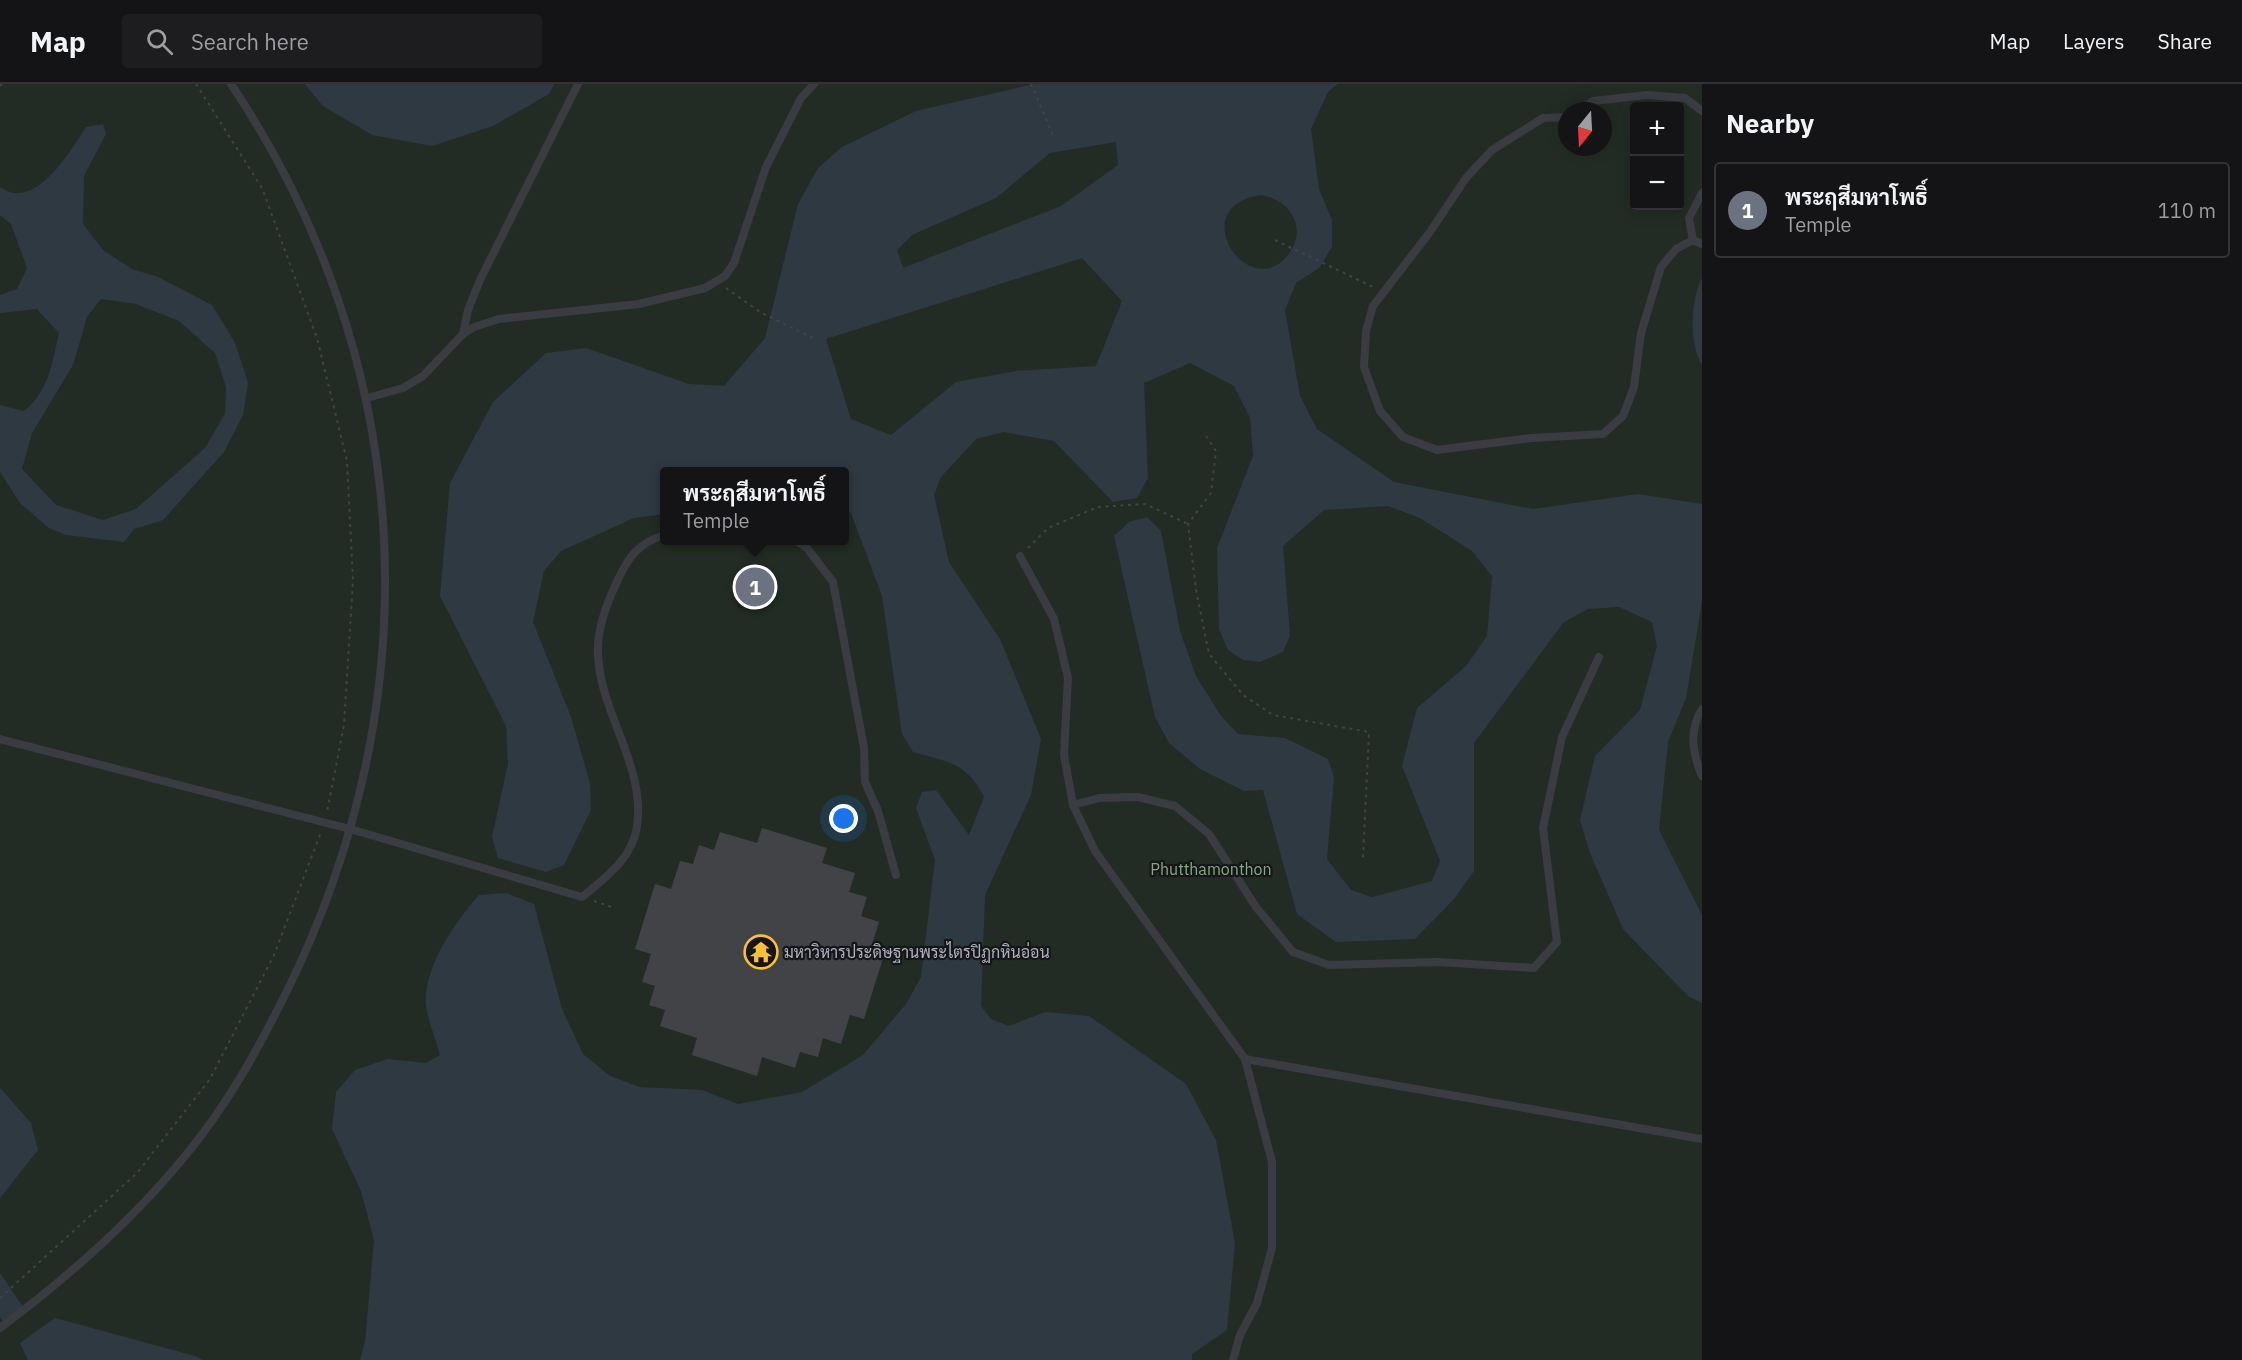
<!DOCTYPE html>
<meta charset="utf-8">
<style>
body{margin:0;font-family:"IBM Plex Sans",Sarabun,sans-serif;background:#1d1d1f;color:#f1f3f6}
.controls{position:absolute;right:18px;top:18px;display:grid;overflow:hidden;border-radius:6px;box-shadow:0 3px 15px #0003}
.controls button{width:54px;height:54px;display:grid;place-items:center;padding:0;border:0;border-bottom:2px solid #333335;background:#141416;color:#f1f3f6;font:30px sans-serif}
.compass{position:absolute;left:1558px;top:18px;width:54px;height:54px;border-radius:50%;background:#141416;box-shadow:0 3px 15px #0003;rotate:198deg}
.you{position:absolute;left:844px;top:735px;width:21px;height:21px;margin:-15px;border:4px solid #fff;border-radius:50%;background:#1a73e8;box-shadow:0 0 0 9px #1a73e833}
.badge{display:grid;place-items:center;width:39px;height:39px;border-radius:50%;background:#fbc035;color:#fff;font-size:20px;font-weight:700}
.pin{position:absolute;translate:-50% -50%;border:3px solid #fff;box-shadow:0 2px 6px #0006}
.popup{position:absolute;left:660px;top:383px;width:189px;height:78px;box-sizing:border-box;display:grid;place-content:center;border-radius:6px;background:#141416;filter:drop-shadow(0 2px 4px #0005);font-size:20px;white-space:nowrap;color:#9d9ea1}
.popup b{font-size:22px;color:#f1f3f6}
.popup::after{content:'';position:absolute;left:50%;top:100%;margin-left:-12px;border:12px solid transparent;border-top-color:#141416}
.list{margin:0;padding:0;list-style:none}
h2{display:flex;justify-content:space-between;align-items:center;height:78px;margin:0;padding:0 24px;font-size:26px}
h2 small{font-size:20px;font-weight:400;color:#9d9ea1}
.list li{display:grid;grid-template-columns:39px 1fr auto;gap:18px;align-items:center;box-sizing:border-box;height:96px;margin:0 12px 12px;padding:0 12px;border:2px solid #333335;border-radius:6px}
.list b{display:block;font-size:22px;white-space:nowrap}
.list p{margin:0;font-size:20px;white-space:nowrap;color:#9d9ea1}
.list em{font-size:20px;font-style:normal;color:#9d9ea1}
.icon{flex:none;width:33px;height:33px;fill:none;stroke:currentColor;stroke-width:2;stroke-linecap:round;stroke-linejoin:round}
.map{position:relative;flex:none;width:1702px;height:1276px;overflow:hidden}
header{display:flex;align-items:center;gap:36px;box-sizing:border-box;height:84px;padding:0 30px;background:#141416;border-bottom:2px solid #333335}
header strong{font-size:28px}
nav{display:flex;gap:33px;margin-inline-start:auto;font-size:21px}
.search{width:420px;height:54px;background:#1d1d1f;display:flex;align-items:center;gap:15px;box-sizing:border-box;padding:0 21px;border-radius:6px;color:#9d9ea1;font-size:22px}
main{display:flex}
aside{flex:1;background:#141416}
.map>svg:first-child{display:block}
.green{fill:#222c24;fill-rule:evenodd}
.water{fill:#2f3942;fill-rule:evenodd}
.building{fill:#424347}
.lines{fill:none;stroke-linecap:round;stroke-linejoin:round}
.path{stroke:#41434a;stroke-width:2;stroke-dasharray:3 4.5;stroke-linecap:butt}
.lane{stroke:#3b3c42;stroke-width:8}
.labels{text-anchor:middle;stroke-width:4.5;stroke-linejoin:round;paint-order:stroke}
.park-label{font-size:16px;fill:#83a987;stroke:#161618}
.poi-label{font-size:16px;fill:#adb1bd;stroke:#161618;text-anchor:start}
</style>
<header>
<strong>Map</strong>
<div class="search"><svg class="icon" aria-label="search" viewBox="0 0 24 24"><circle cx="10" cy="10" r="6"/><path d="M15 15l6 6"/></svg>Search here</div>
<nav><a>Map</a><a>Layers</a><a>Share</a></nav>
</header>
<main>
<div class="map">
<svg width="1702" height="1276" viewBox="0 0 1702 1276">
<rect width="100%" height="100%" fill="#1b1b1d"/>
<path class="green" d="M0,0H1702V1276H0ZM1634,22H1680V122H1634ZM1567,27H1603V63H1567ZM665,388H845V456H665Z"/>
<g class="water">
<path d="M305,0H554L549,10L493,42L432,62L372,51L323,22Z"/>
<path d="M1034,0H1338L1328,8L1311,45L1319,105L1332,136V163L1319,184L1296,199L1285,226L1300,312L1317,345L1394,398L1533,425L1638,410L1702,420V518L1686,614L1668,658L1659,746L1702,831V919L1688,912L1623,845L1590,769L1580,736L1595,672L1640,626L1657,562L1652,538L1619,523L1588,525L1564,538L1474,659V787L1454,815L1415,855L1336,858L1297,830L1263,706L1244,707L1200,685L1169,659L1155,633L1114,452L1129,438L1147,433L1161,447L1180,547L1196,592L1221,632L1238,650L1285,654L1328,675L1334,693L1327,775L1351,806L1372,813L1432,797L1440,777L1402,682L1417,624L1466,582L1487,552L1492,492L1472,467L1420,434L1388,422L1324,426L1283,462L1290,551L1283,568L1260,578L1243,576L1228,566L1219,545L1217,464L1253,372L1250,334L1234,302L1190,279L1144,299L1148,394L1137,414L1113,418L1054,357L1003,348L976,355L941,393L934,411L949,478L1000,555L1041,655L1031,711L985,811L981,922L991,935L1009,942L1045,928L1089,932L1186,1000L1216,1056L1235,1159L1227,1246L1192,1270V1276H360L365,1258L374,1156L361,1107L332,1045L336,1008L355,986L388,975L426,979L440,971C436,955 428,938 426,921C423,884 455,838 479,811L506,809L534,820L562,925L583,970L610,992L640,1003L702,1006L738,1020L802,1008L863,971L906,920L921,893L935,776L916,724L922,708L936,706L969,751L984,713C966,678 948,678 913,668L902,650L882,512L851,429L845,423V388H665V430L634,434L561,467L544,487L533,538L571,633L590,699L591,726L564,781L546,788L498,774L492,753L508,680L506,642L440,512L450,399L493,318L546,269L586,264L689,300L724,302L765,254L798,120L818,84L842,63L916,27ZM1116,58L1118,81L1061,122L903,184L897,166L912,151L996,114L1050,69ZM1261,111C1288,115 1308,142 1290,168C1252,224 1181,123 1261,111ZM1082,174L1122,217L1096,282L1016,287L956,298L891,351L851,335L826,255Z"/>
<path d="M103,40L106,50L84,92L83,140L103,166L132,185L158,193L212,221L235,259L248,299L243,331L224,368L163,436L134,445L124,458L66,451L49,444L20,419L0,388V321L24,327C49,307 52,279 59,249L37,225L0,229V211L17,205L27,184L11,140L0,131V103C35,129 71,66 86,43ZM101,215L136,220L179,237L215,269L226,303L225,330L205,364L136,425L103,436L56,421L22,385L32,349L73,281L87,233Z"/>
<path d="M1701,195H1702V281C1688,258 1691,219 1701,195Z"/>
<path d="M0,1004L31,1039L38,1066L0,1114Z"/>
<path d="M0,1189L23,1223L6,1239L0,1234Z"/>
<path d="M55,1234L195,1272L203,1276H28L20,1259Z"/>
</g>
<g class="building">
<circle cx="755" cy="502" r="19"/>
<path d="M762,744L827,764L822,779L855,789L849,808L867,813L861,832L879,838L870,867L884,871L864,935L850,931L841,960L823,954L818,973L800,968L795,984L762,973L757,992L692,971L697,954L660,942L665,926L649,921L655,902L642,898L651,870L635,865L655,800L671,805L680,777L693,780L699,761L714,766L720,748L757,759Z"/>
</g>
<g class="lines">
<g class="path">
<path d="M196,0L262,104L317,254L347,377L353,496L344,641L327,728"/>
<path d="M1031,0L1053,51"/>
<path d="M0,2L2,0"/>
<path d="M1275,156L1375,204"/>
<path d="M726,204L760,228L817,256"/>
<path d="M1206,352L1216,367L1211,409L1188,440L1196,506L1209,570L1243,611L1273,631L1369,648L1363,774"/>
<path d="M1028,464L1048,444L1098,423L1145,420L1188,440"/>
<path d="M594,817L615,824"/>
<path d="M0,1214L137,1089L210,995L274,871L321,748"/>
</g>
<g class="lane">
<path d="M1580,27L1593,17L1647,11L1685,14L1702,27"/>
<path d="M1567,33L1543,34L1492,66L1466,94L1430,148L1373,222L1366,247L1364,283L1380,327L1403,353L1437,366L1531,354L1603,350L1623,332L1634,303L1641,249L1661,183L1676,165L1693,156"/>
<path d="M1693,156L1689,134L1702,109"/>
<path d="M1693,156L1702,160"/>
<path d="M463,250L468,226L480,196L578,0"/>
<path d="M367,314L403,304L423,292L463,250L474,243L499,235L639,220L705,204L725,192L734,179L766,83L801,14L814,0"/>
<path d="M795,456L807,464L833,498L864,664L865,698L878,727L896,791"/>
<path d="M1020,472L1054,535L1068,594L1064,671L1073,721L1095,767L1245,975L1702,1055"/>
<path d="M1702,625C1688,648 1693,670 1702,692"/>
<path d="M0,655L350,745L582,813C605,794 632,775 637,743C646,681 600,630 598,570C597,547 606,521 616,500C627,475 637,459 665,451"/>
<path d="M1073,721L1099,714L1138,713L1175,722L1209,750L1256,823L1293,868L1329,881L1438,878L1534,884L1557,858L1543,744L1562,653L1599,573"/>
<path d="M0,1244C67,1194 132,1137 185,1072C226,1023 257,967 285,911C434,613 417,278 231,0"/>
<path d="M1233,1276L1240,1251L1257,1219L1272,1164V1078L1245,975"/>
</g>
</g>
<defs>
<symbol id="temple-ring" viewBox="-11 -11 22 22"><circle r="9.5" fill="#161618" stroke="#fbc035" stroke-width="1.5"/><path d="M0-6L5-2H3V0L6.5 2.5H4V6H1.5V3h-3V6H-4V2.5H-6.5L-3 0V-2H-5Z" fill="#fbc035"/></symbol>
</defs>
<g fill-rule="evenodd">
<use href="#temple-ring" x="742" y="849" width="38" height="38"/>
</g>
<g class="labels">
<g class="park-label">
<text x="1211" y="791">Phutthamonthon</text>
</g>
<g class="poi-label">
<text x="784" y="874">มหาวิหารประดิษฐานพระไตรปิฏกหินอ่อน</text>
</g>
</g>
</svg>
<div class="controls">
<button>+</button>
<button>−</button>
</div>
<svg class="compass" viewBox="-18 -18 36 36"><path d="M0-13l5 13h-10z" fill="#e53935"/><path d="M0 13l5-13h-10z" fill="#9d9ea1"/></svg>
<div class="you"></div>
<div class="pin badge" style="left:755px;top:503px;background:#6b7280">1</div>
<div class="popup"><b>พระฤสีมหาโพธิ์</b>Temple</div>
</div>
<aside>
<h2>Nearby<small></small></h2>
<ul class="list">
<li><span class="badge" style="background:#6b7280">1</span><div><b>พระฤสีมหาโพธิ์</b><p>Temple</p></div><em>110 m</em></li>
</ul>
</aside>
</main>
